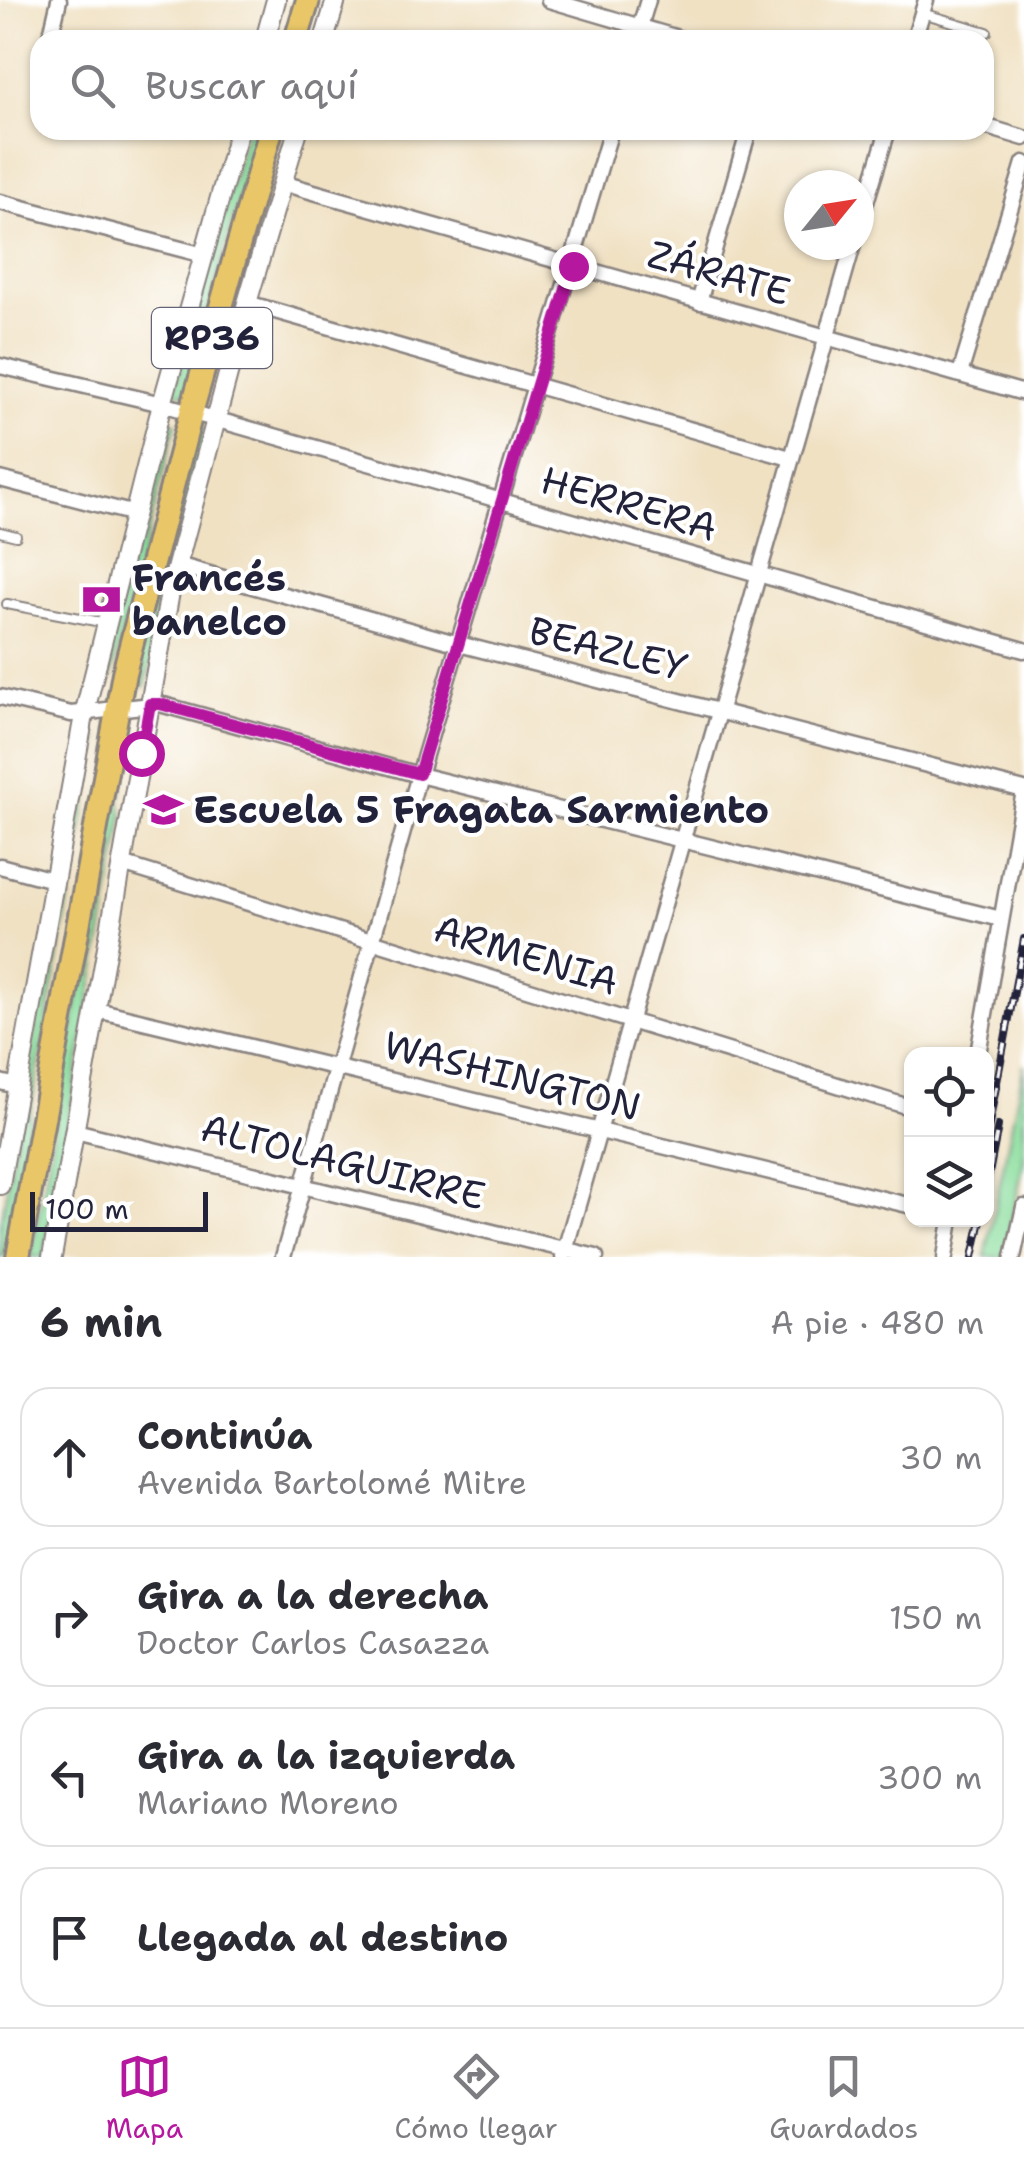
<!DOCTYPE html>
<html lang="es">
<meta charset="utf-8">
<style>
body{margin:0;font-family:"Shantell Sans",sans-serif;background:#f7f7f7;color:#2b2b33}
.controls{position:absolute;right:30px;bottom:30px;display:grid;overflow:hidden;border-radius:20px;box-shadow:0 2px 8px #0004}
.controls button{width:90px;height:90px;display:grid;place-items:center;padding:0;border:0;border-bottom:2px solid #e1e1e2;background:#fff;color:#2b2b33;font:50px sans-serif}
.compass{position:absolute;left:784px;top:170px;width:90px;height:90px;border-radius:50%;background:#fff;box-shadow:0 2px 8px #0004;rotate:60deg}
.scale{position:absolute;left:30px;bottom:25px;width:178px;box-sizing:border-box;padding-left:10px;border:5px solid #22223b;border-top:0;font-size:28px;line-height:35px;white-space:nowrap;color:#22223b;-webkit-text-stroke:8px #fff;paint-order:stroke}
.stop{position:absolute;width:30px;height:30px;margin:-22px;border:8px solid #b5179e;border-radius:50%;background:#fff}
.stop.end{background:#b5179e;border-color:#fff;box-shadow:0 2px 10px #0008}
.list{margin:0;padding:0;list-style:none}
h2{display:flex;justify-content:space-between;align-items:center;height:130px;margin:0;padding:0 40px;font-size:42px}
h2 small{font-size:32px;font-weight:400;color:#7c7c81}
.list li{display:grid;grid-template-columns:65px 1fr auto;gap:30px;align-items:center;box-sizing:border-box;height:140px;margin:0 20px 20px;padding:0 20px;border:2px solid #e1e1e2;border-radius:30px}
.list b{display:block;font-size:38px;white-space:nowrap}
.list p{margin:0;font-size:32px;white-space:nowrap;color:#7c7c81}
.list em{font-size:32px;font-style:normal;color:#7c7c81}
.icon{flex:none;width:55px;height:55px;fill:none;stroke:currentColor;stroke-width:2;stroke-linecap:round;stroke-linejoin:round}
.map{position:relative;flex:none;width:1024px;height:1257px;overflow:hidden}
.search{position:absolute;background:#fff;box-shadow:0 2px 8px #0004;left:30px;right:30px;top:30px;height:110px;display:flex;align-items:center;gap:25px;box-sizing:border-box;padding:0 35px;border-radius:30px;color:#7c7c81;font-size:38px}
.sheet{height:770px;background:#fff}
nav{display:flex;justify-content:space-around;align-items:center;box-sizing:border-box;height:140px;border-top:2px solid #e1e1e2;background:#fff;font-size:28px;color:#7c7c81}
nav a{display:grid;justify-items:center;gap:5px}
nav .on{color:#b5179e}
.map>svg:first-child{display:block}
.green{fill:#8cde9e;stroke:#57806c;stroke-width:2.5}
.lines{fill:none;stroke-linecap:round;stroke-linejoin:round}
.service-casing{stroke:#89827f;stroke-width:12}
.minor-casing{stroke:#89827f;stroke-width:19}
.tertiary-casing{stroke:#89827f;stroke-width:22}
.primary-casing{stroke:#89827f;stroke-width:28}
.service{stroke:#fff;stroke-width:8}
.minor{stroke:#fff;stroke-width:14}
.tertiary{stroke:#fff;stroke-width:18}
.primary{stroke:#e9c769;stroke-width:22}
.rail-casing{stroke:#22223b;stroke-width:8}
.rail{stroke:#fff;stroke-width:4;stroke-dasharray:11;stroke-linecap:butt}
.route{stroke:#b5179e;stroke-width:12}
.labels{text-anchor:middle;stroke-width:8;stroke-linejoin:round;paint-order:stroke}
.shield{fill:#fff;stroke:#646476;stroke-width:2.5}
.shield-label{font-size:35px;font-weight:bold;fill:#22223b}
.street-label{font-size:38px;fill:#22223b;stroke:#fff}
.poi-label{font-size:38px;font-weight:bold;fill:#22223b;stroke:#fff;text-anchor:start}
</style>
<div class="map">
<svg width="1024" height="1257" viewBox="0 0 1024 1257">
<rect width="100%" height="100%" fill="#fff"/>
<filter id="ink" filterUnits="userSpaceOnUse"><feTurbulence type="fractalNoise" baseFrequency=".01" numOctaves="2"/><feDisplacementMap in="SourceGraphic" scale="20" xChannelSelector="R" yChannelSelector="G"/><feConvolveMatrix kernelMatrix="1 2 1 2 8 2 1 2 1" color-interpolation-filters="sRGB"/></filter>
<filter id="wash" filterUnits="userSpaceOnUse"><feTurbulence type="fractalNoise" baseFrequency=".0048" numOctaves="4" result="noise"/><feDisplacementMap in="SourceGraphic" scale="40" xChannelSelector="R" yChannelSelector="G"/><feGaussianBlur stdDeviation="2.25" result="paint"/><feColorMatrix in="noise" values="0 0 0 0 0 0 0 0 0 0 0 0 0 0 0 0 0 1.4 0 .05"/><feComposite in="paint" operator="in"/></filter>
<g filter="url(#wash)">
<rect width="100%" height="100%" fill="#f0e1c3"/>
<g class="green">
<path d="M247,130H258L184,394L174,392Z"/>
<path d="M166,420L176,423L110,680L101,679Z"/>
<path d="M199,429L207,431L145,686H134L161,569Z"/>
<path d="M88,735L98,739L4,1257H0V1228Z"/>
<path d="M124,743L131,746L120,800L123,817L44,1257H31Z"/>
<path d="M1024,1064V1161L1004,1257H985Z"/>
</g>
</g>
<g filter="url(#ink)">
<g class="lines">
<defs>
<g id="service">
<path d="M922,13L987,32"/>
<path d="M0,532L16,536"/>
<path d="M7,604L106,623"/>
</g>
<g id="minor">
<path d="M549,0L685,40"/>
<path d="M50,39L59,0"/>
<path d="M636,40L648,0"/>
<path d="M914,40L926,0"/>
<path d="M984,126L1024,138"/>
<path d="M282,183L1024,393"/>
<path d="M0,202L204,255"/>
<path d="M859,225L888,130"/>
<path d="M699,302L749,130"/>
<path d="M247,303L790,458"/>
<path d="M0,366L162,404L1024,650"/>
<path d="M960,374L1024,163"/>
<path d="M0,479L135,514"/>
<path d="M177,565L459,644L1024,790"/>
<path d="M0,697L71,714L160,704L419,775L1001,919"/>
<path d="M122,864L912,1108"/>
<path d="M0,866L53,880"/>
<path d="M97,1010L912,1206"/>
<path d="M978,1054L1024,791"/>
<path d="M0,1082L17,1086"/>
<path d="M75,1131L596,1257"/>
<path d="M283,1257L419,775L611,130"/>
<path d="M563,1257L853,245"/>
<path d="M945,1257L951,1220"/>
<path d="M1013,1257L1024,1207"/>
</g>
<g id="tertiary">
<path d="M265,40L276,0"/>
<path d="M324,40L336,0"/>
<path d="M0,1185L84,715L162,404L239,130"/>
<path d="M52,1257L170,592L247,303L298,130"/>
</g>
<g id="primary">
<path d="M296,40L308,0"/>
<path d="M18,1257L124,673L191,413L271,130"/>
</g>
</defs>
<use href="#service" class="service-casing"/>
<use href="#minor" class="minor-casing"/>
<use href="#tertiary" class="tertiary-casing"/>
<use href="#primary" class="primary-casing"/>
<use href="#service" class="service"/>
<use href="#minor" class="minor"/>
<use href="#tertiary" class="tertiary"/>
<use href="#primary" class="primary"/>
<defs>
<g id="rail">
<path d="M986,1140L1024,939"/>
<path d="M986,1189L998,1126"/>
<path d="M973,1257L981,1220"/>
</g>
</defs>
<use href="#rail" class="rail-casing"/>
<use href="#rail" class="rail"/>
</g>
</g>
<g class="lines" filter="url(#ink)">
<path class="route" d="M141,753L150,704H160L419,774L573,266"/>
</g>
<defs>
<symbol id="bank-bare" viewBox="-9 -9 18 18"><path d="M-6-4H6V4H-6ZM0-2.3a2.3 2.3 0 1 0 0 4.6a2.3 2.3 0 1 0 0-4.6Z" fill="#b5179e" stroke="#fff" stroke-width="2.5" paint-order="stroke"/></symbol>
<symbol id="school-bare" viewBox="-9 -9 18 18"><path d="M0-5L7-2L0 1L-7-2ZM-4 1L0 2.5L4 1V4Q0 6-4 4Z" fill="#b5179e" stroke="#fff" stroke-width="2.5" paint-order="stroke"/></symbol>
</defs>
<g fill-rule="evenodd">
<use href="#bank-bare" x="74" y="572" width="55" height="55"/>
<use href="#school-bare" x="136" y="782" width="55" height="55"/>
</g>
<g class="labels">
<rect class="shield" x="152" y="308" width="120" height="60" rx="8"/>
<g class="shield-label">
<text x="212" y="350">RP36</text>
</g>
<g class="street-label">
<text transform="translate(719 273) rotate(16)" y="13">ZÁRATE</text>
<text transform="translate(629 504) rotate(16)" y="13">HERRERA</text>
<text transform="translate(608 649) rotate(14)" y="13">BEAZLEY</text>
<text transform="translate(526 955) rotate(17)" y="13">ARMENIA</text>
<text transform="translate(512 1076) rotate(14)" y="13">WASHINGTON</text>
<text transform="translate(343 1162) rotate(14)" y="13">ALTOLAGUIRRE</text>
</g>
<g class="poi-label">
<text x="132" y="591">Francés<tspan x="132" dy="44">banelco</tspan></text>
<text x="193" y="823">Escuela 5 Fragata Sarmiento</text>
</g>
</g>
</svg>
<div class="controls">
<button><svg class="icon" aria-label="locate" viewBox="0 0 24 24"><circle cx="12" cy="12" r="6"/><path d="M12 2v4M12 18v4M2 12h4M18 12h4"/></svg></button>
<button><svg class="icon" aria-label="layers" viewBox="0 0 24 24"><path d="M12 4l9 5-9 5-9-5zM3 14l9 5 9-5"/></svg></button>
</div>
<svg class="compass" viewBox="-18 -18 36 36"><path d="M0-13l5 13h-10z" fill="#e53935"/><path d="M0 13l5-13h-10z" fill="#7c7c81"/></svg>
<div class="scale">100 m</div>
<div class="stop" style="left:141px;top:753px"></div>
<div class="stop end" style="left:573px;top:266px"></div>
<div class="search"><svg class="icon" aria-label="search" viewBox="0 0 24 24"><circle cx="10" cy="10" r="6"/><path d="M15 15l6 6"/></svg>Buscar aquí</div>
</div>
<section class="sheet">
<h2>6 min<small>A pie · 480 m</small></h2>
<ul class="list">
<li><svg class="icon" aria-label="ahead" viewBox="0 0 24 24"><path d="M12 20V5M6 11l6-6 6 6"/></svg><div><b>Continúa</b><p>Avenida Bartolomé Mitre</p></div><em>30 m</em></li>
<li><svg class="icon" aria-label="right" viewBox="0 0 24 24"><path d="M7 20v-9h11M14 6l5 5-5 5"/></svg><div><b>Gira a la derecha</b><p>Doctor Carlos Casazza</p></div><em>150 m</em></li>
<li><svg class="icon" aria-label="left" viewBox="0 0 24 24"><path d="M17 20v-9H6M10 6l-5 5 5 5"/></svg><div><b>Gira a la izquierda</b><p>Mariano Moreno</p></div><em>300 m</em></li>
<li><svg class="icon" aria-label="arrive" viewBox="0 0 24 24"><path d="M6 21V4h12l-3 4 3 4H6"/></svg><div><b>Llegada al destino</b></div></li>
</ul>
</section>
<nav>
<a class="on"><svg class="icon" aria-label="map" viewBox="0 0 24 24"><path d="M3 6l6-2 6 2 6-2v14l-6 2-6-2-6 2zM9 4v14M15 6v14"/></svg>Mapa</a>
<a><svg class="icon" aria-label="directions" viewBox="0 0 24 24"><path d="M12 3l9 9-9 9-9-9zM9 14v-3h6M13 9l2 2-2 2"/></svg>Cómo llegar</a>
<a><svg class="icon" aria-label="saved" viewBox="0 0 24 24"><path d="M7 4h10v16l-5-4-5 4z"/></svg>Guardados</a>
</nav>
